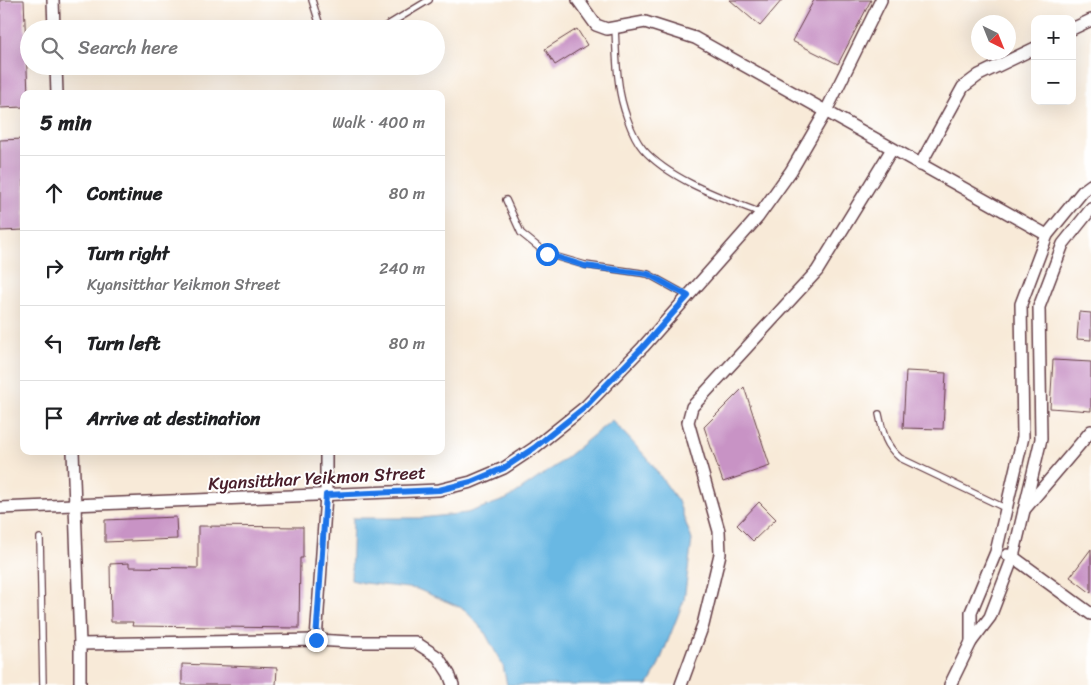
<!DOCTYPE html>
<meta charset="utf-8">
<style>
body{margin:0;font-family:Sriracha,sans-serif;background:#f2f2f2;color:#202124}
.controls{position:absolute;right:15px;top:15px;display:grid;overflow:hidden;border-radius:10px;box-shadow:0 5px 20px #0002}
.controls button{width:45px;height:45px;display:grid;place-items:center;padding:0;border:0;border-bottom:1px solid #e0e0e0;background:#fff;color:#202124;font:25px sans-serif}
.compass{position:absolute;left:971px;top:15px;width:45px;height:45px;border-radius:50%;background:#fff;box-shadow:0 5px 20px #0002;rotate:137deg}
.stop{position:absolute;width:15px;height:15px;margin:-11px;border:4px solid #1a73e8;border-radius:50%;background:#fff}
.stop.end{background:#1a73e8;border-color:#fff;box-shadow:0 1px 5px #0008}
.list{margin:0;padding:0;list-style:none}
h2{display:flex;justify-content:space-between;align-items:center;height:65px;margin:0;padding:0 20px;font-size:21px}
h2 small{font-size:16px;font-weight:400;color:#757577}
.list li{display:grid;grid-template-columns:32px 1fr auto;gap:15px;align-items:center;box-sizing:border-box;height:75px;padding:0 20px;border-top:1px solid #e0e0e0}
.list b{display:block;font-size:19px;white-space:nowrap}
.list p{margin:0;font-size:16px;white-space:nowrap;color:#757577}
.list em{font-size:16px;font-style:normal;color:#757577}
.icon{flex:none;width:28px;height:28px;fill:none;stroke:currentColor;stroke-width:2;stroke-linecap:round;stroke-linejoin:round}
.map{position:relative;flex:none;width:1091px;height:685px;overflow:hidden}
.search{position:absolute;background:#fff;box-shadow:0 5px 20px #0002;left:20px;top:20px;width:425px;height:55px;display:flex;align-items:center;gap:12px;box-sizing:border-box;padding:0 18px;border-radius:28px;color:#757577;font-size:19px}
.panel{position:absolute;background:#fff;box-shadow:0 5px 20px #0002;left:20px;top:90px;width:425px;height:365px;border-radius:10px}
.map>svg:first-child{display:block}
.water{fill:#69b8e3;stroke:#5a6c87}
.building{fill:#c893c5}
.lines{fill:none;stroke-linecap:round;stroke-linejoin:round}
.lane-casing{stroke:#643d45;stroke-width:8}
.street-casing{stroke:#643d45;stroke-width:14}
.lane{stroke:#fff;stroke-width:5.5}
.street{stroke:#fff;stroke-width:11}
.route{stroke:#1a73e8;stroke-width:6}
.labels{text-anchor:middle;stroke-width:4;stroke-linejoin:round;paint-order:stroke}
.street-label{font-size:18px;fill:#4a1f2b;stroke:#fff}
</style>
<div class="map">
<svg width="1091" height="685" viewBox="0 0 1091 685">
<rect width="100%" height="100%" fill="#fff"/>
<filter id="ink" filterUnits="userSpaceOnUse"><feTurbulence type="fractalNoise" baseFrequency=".02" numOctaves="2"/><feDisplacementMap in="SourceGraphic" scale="10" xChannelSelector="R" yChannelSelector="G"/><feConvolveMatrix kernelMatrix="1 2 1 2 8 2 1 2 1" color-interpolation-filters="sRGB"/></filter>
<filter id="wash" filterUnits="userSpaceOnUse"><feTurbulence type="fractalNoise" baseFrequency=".0096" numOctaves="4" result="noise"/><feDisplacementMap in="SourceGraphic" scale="20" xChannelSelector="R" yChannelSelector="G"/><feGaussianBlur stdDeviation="1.12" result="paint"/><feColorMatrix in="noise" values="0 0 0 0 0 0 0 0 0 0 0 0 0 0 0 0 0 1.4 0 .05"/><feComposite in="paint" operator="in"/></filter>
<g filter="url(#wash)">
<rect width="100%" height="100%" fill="#f8ead8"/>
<path class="water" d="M612,420L648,459L678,501L692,540L684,600L657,669L648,685H507L503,666L484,631L464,609L417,589L364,583L351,580L353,518H421L467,513L507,499L557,465Z"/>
<g id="blocks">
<g class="building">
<path d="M0,0H24L28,94H24V107L0,108Z"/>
<path d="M730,0H782L760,26Z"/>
<path d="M814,0H871L838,64L792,41Z"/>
<path d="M577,29L587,45L555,65L545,49Z"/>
<path d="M24,139V230L0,231V140Z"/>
<path d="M1079,312L1091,313V340L1077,339Z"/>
<path d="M1053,360L1091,362V411L1050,408Z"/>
<path d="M906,371L946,373L943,429L903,428Z"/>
<path d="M744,387L770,466L723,482L704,427Z"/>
<path d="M759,502L776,519L753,541L737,525Z"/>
<path d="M176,517L177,539L105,542V520Z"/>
<path d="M198,526L303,527V558H300L299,628L132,626L133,622H111L110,564L129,563V567L198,568Z"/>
<path d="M1091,549V593L1070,577Z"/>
<path d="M182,664L277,668L276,685H182Z"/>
</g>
</g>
</g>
<g filter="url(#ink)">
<use href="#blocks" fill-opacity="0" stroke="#643d45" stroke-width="1"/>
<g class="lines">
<defs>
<g id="lane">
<path d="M312,0L321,29"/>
<path d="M615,27C616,46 616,66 619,85C621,103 631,135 643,149C670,180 723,198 761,213"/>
<path d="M381,29L429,0"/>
<path d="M135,66H193"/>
<path d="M506,200L521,233L547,254L585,265L648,274L688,296"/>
<path d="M879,414C883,433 885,445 900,458L1005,508"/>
<path d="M40,538L43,685"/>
</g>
<g id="street">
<path d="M53,0L54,29"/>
<path d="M578,0L596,25L607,29L645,22L695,38L1047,235"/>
<path d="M1072,29L1091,20"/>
<path d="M56,66L57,94"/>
<path d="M920,165L963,87L979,75L1035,48"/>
<path d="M73,451L80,644V685"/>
<path d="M0,508L439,490L471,482L504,468L534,448L585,407L643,347L758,217L791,171L826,111L881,0"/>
<path d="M1024,510L1091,431"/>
<path d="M1007,555L1013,557L1091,614"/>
<path d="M316,640L326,495V451"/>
<path d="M971,642V612L996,552L1023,437L1021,304L1047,235L1083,191L1091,185"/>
<path d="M80,644L316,640L351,642H415L438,657L449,674L453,685"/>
<path d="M681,685L703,625L720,554L719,531L688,422L692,407L817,271L892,149"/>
<path d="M950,685L971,642L990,617L1013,557L1041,439L1039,307L1063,244L1091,209"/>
</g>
</defs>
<use href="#lane" class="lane-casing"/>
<use href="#street" class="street-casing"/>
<use href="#lane" class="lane"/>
<use href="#street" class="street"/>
</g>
</g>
<g class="lines" filter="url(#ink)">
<path class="route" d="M316,640L326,495L439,490L471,482L504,468L534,448L585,407L643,347L688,296L648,274L585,266L547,254"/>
</g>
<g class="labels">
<g class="street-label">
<text transform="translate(317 478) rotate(-3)" y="6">Kyansitthar Yeikmon Street</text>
</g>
</g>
</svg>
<div class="controls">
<button>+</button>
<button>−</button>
</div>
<svg class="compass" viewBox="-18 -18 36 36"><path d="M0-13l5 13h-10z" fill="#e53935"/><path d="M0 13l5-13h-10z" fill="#757577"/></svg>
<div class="stop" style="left:547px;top:254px"></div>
<div class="stop end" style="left:316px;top:640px"></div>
<div class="search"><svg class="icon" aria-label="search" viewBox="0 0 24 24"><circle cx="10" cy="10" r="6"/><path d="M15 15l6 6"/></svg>Search here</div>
<section class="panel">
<h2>5 min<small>Walk · 400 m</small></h2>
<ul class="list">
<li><svg class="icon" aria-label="ahead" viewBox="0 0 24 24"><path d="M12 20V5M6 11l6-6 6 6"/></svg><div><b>Continue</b></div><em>80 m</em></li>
<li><svg class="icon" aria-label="right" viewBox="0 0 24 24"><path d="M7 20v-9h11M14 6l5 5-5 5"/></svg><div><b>Turn right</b><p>Kyansitthar Yeikmon Street</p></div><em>240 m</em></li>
<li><svg class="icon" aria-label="left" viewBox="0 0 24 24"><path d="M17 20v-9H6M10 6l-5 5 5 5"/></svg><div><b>Turn left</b></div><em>80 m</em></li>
<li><svg class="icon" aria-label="arrive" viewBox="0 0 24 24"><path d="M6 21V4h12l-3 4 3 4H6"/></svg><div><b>Arrive at destination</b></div></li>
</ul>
</section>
</div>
